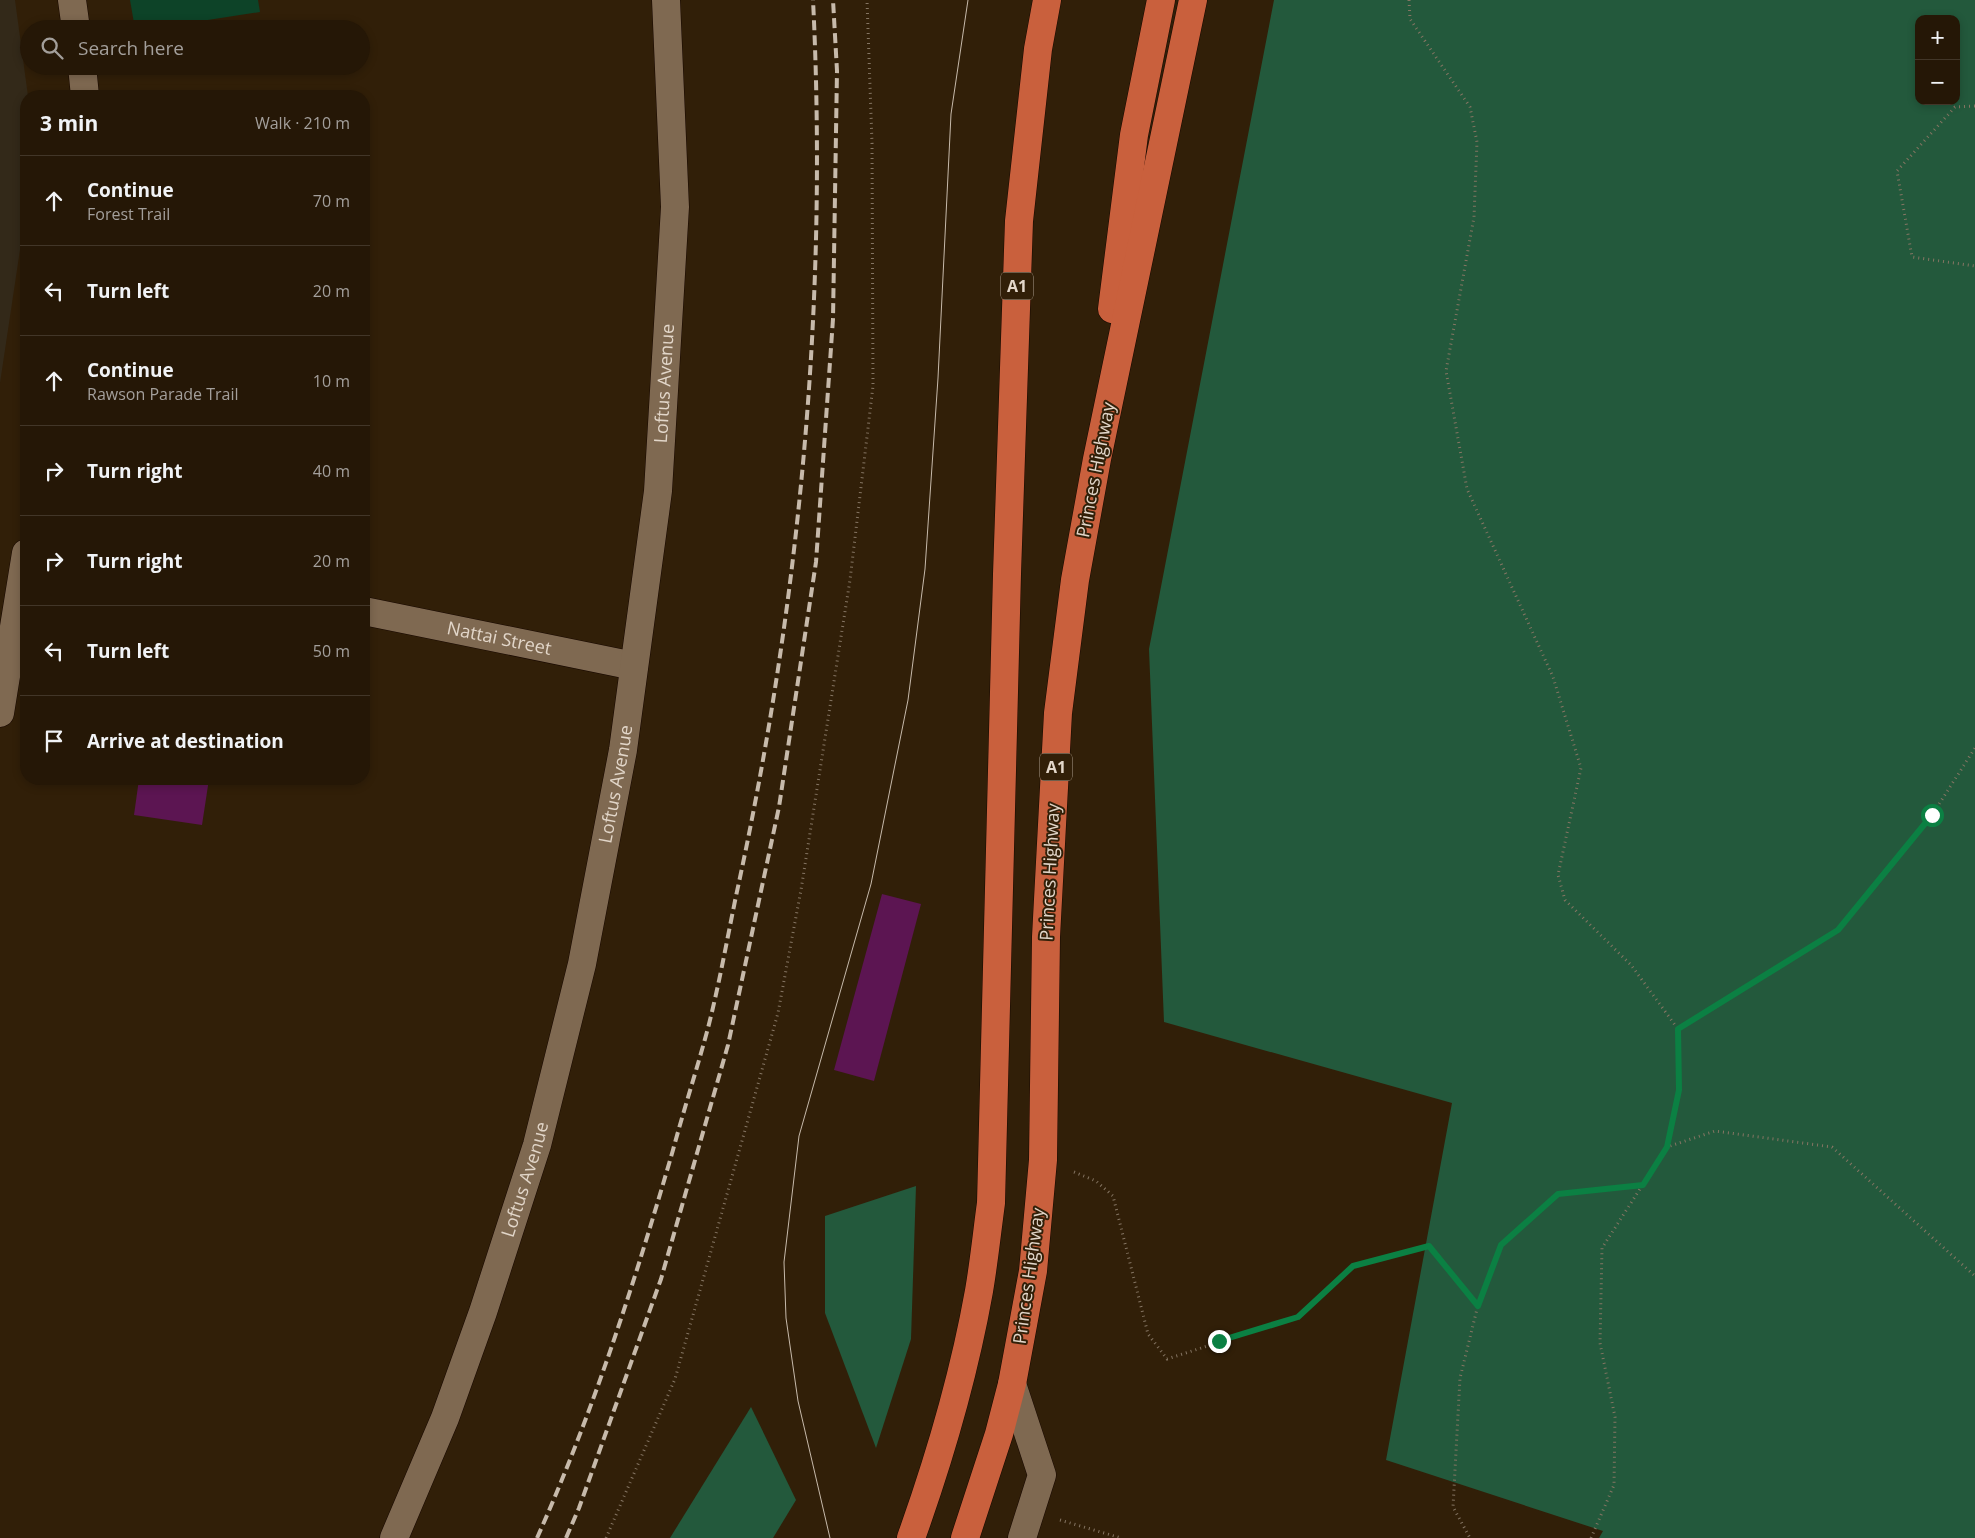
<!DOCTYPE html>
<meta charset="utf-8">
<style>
body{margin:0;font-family:"Open Sans",sans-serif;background:#312414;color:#f1f3f6}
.controls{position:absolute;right:15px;top:15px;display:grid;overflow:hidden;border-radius:10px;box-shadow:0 2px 8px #0003}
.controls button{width:45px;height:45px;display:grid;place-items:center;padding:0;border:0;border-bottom:1px solid #423628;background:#251706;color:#f1f3f6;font:25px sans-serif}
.stop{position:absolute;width:15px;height:15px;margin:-11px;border:4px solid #0b8043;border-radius:50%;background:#fff}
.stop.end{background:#0b8043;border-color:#fff;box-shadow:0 1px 5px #0008}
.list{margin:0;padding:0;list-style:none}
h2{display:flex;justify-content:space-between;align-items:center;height:65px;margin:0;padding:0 20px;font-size:21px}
h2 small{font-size:16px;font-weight:400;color:#a39f9b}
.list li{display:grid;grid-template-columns:32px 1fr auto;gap:15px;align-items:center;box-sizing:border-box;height:90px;padding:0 20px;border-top:1px solid #423628}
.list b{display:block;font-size:19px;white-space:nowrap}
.list p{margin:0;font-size:16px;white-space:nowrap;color:#a39f9b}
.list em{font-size:16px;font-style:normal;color:#a39f9b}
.icon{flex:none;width:28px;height:28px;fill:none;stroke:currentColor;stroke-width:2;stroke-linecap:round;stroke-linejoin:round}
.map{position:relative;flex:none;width:1975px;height:1538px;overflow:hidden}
.search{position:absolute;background:#251706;box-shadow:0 2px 8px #0003;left:20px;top:20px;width:350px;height:55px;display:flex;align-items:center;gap:12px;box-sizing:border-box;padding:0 18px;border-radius:28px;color:#a39f9b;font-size:19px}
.panel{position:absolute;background:#251706;box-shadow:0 2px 8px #0003;left:20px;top:90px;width:350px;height:695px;border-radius:20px}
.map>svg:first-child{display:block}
.education{fill:#332919}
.green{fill:#0d4328}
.forest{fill:#23593c;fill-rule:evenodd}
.building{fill:#5c1552}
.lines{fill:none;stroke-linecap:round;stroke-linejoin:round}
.minor-casing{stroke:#180800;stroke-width:29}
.highway-casing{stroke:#180800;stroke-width:29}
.path{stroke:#857563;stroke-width:3;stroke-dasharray:1 4;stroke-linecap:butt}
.minor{stroke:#7f6951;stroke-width:28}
.highway{stroke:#c9603d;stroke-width:28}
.tram{stroke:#c7baab;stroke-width:1}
.rail{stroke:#c7baab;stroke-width:4;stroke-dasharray:10 5;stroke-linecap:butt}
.route{stroke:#0b8043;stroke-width:6}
.labels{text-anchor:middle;stroke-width:4;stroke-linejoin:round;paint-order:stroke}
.shield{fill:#311f08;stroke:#ad9f8f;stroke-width:1}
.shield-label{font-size:16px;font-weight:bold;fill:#e2d6c9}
.street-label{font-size:18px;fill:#e2d6c9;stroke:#311f08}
</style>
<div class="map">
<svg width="1975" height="1538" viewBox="0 0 1975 1538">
<rect width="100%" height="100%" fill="#311f08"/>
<path class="education" d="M0,0H15L28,96H26V210L0,383Z"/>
<path class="green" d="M130,0H258L260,12L150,29H135Z"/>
<g class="forest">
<path d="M1274,0H1975V1538H1599L1603,1531L1386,1460L1452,1103L1164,1022L1149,649ZM1919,19H1956V101H1919Z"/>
<path d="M916,1186L911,1339L876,1448L825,1313V1216Z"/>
<path d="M751,1407L796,1500L773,1538H670Z"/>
</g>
<g class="building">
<path d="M139,779H209L202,825L134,815Z"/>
<path d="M882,894L921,904L874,1081L834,1070Z"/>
</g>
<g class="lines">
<defs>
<g id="minor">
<path d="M72,0L76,29"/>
<path d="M82,66L85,96"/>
<path id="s1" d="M364,611L634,666"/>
<path d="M0,713L26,553"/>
<path d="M1012,1384L1042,1475L1022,1538"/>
<path id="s2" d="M394,1538L445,1418L483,1312L537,1145L582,964L623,750L658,491L675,207L666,0"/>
</g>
<g id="highway">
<path d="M1112,309L1134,135L1161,0"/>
<path d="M911,1538C940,1457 964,1375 979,1291C984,1262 987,1232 991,1203L1007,574L1019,221L1038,49L1047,0"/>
<path d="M965,1538L999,1434L1012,1384L1033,1271L1043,1160L1046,937L1058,713L1075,580L1097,459L1193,0"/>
</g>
</defs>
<use href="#minor" class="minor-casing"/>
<use href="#highway" class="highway-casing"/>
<g class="path">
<path d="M1409,0L1410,19L1470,107L1477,142L1474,217L1446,371L1467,489L1553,677L1581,768L1558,875L1565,900L1631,965L1678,1029L1679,1090L1667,1147"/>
<path d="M1975,106L1955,107L1897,171L1912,257L1975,266"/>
<path d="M1678,1029L1838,930L1932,815L1975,748"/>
<path d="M1074,1172L1096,1181L1113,1196L1148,1334L1167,1359L1298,1317L1353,1266L1429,1246L1478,1305L1460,1378L1453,1507L1470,1538"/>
<path d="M1479,1305L1501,1245L1558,1194L1643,1185"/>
<path d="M1060,1520L1121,1538"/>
<path d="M606,1538L675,1379L778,1013L801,890L850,580L873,386L872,143L867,0"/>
<path d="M1591,1538L1614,1485L1615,1417L1600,1343L1602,1248L1667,1147L1715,1131L1832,1147L1975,1276"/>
</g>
<use href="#minor" class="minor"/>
<use href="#highway" class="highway"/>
<path class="tram" d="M830,1538L798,1401L786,1318L784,1262L799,1136L871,884L908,700L925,569L938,378L951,114L968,0"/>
<g class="rail">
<path d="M537,1538C593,1413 635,1281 673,1150C684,1109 697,1069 708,1028C719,985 727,940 736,896C800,603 828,300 813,0"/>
<path d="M566,1538L579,1508L661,1279L728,1045L779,807L816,562L833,319L837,71L833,0"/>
</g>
</g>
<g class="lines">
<path class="route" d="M1219,1341L1298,1317L1353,1266L1429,1246L1478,1306L1501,1245L1558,1194L1643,1185L1667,1147L1679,1090L1678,1029L1838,930L1932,815"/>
</g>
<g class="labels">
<g class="shield">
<rect x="1001" y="272.5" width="32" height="27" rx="4"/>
<rect x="1040" y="753.5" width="32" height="27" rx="4"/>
</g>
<g class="shield-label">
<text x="1017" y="292">A1</text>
<text x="1056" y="773">A1</text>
</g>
<g class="street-label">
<text dy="6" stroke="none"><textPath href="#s2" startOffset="1192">Loftus Avenue</textPath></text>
<text transform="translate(1096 470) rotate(-79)" y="6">Princes Highway</text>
<text dy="6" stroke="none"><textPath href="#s1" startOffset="138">Nattai Street</textPath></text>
<text dy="6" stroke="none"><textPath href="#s2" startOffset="788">Loftus Avenue</textPath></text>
<text transform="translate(1050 872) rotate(-87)" y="6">Princes Highway</text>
<text dy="6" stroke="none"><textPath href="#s2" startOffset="382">Loftus Avenue</textPath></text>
<text transform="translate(1029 1276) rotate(-82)" y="6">Princes Highway</text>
</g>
</g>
</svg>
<div class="controls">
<button>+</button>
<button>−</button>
</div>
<div class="stop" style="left:1932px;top:815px"></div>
<div class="stop end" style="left:1219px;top:1341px"></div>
<div class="search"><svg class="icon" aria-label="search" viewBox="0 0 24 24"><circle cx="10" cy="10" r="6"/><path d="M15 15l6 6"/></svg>Search here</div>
<section class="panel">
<h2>3 min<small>Walk · 210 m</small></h2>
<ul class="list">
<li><svg class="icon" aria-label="ahead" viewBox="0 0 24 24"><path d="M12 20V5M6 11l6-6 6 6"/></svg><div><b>Continue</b><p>Forest Trail</p></div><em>70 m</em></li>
<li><svg class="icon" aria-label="left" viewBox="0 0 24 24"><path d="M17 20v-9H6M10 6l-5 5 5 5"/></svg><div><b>Turn left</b></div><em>20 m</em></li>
<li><svg class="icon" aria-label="ahead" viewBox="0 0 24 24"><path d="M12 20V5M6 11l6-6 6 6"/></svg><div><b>Continue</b><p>Rawson Parade Trail</p></div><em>10 m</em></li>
<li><svg class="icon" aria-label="right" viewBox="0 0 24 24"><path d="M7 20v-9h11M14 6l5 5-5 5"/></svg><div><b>Turn right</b></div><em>40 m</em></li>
<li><svg class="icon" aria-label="right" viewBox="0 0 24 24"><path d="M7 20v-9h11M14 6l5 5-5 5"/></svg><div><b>Turn right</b></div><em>20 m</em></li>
<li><svg class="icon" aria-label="left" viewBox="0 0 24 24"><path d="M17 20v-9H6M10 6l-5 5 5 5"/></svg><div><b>Turn left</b></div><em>50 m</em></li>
<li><svg class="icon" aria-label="arrive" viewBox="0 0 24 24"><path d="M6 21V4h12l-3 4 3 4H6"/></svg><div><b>Arrive at destination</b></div></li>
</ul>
</section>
</div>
